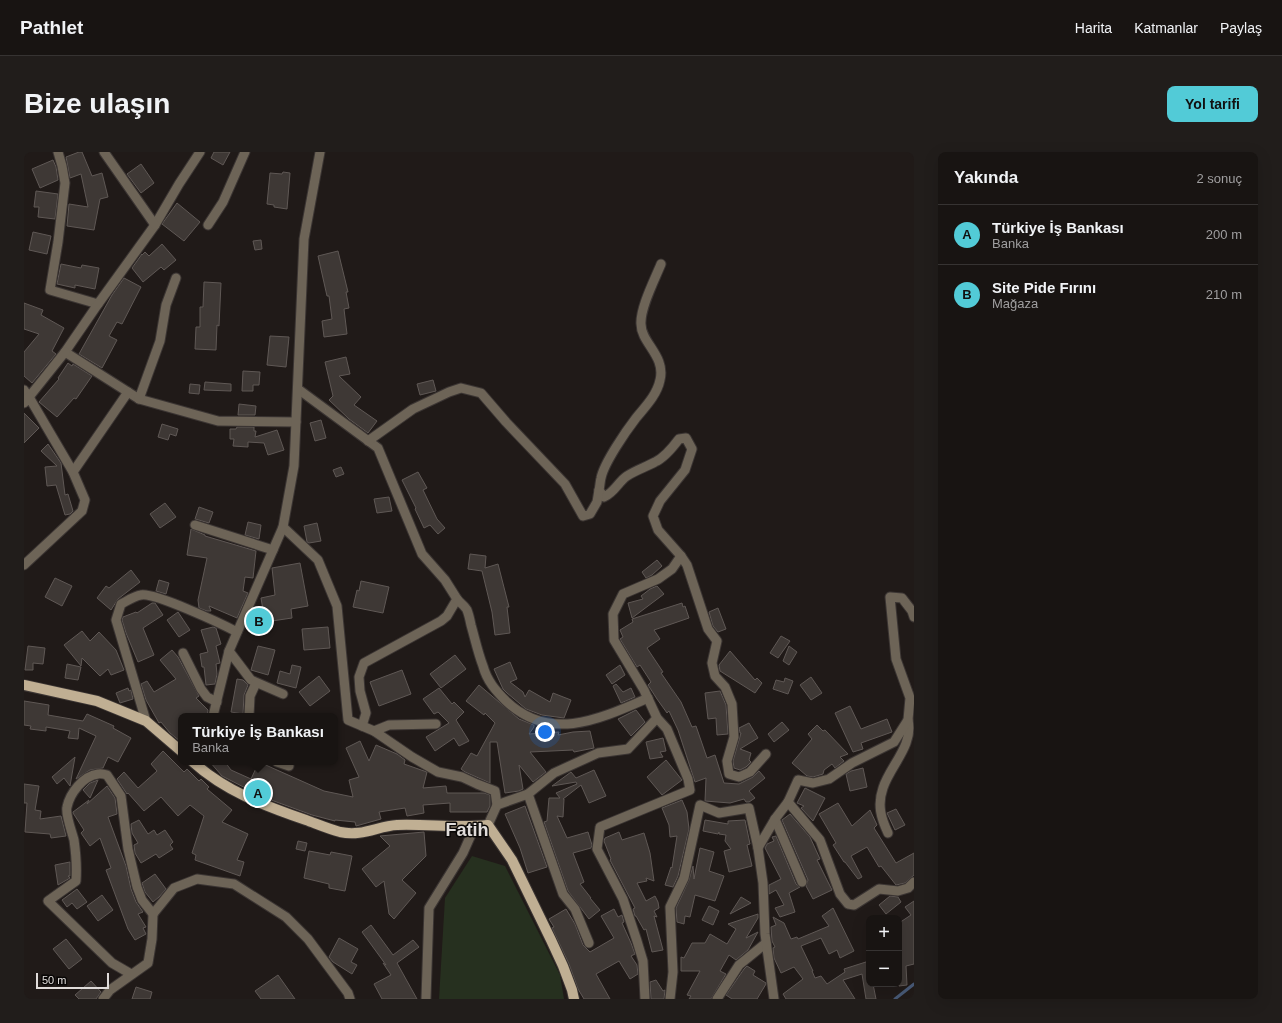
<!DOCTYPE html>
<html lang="tr">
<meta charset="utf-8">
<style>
body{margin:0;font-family:Helvetica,sans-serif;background:#211d1b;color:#f1f3f6}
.controls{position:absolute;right:12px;bottom:12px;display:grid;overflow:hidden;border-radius:8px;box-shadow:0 4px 16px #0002}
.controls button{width:36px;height:36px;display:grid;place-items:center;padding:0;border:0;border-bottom:1px solid #363332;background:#181412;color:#f1f3f6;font:20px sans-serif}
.scale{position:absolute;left:12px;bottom:10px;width:73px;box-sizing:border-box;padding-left:4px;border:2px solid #e0dcda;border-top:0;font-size:11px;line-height:14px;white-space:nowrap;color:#e0dcda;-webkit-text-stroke:3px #080605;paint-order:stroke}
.you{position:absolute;left:521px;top:580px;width:14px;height:14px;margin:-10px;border:3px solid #fff;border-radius:50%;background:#1a73e8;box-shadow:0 0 0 6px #1a73e833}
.badge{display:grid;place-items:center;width:26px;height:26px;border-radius:50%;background:#52cbd7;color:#111;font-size:13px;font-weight:700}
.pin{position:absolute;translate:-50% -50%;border:2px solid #fff;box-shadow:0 1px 4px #0006}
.popup{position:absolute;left:154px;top:561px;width:160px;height:52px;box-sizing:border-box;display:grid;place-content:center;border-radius:8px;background:#181412;filter:drop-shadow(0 1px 3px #0005);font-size:13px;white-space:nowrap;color:#9f9e9f}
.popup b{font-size:15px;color:#f1f3f6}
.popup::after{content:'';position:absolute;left:50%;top:100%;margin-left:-8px;border:8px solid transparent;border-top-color:#181412}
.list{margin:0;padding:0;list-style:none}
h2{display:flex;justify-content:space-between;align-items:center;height:52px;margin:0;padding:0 16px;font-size:17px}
h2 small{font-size:13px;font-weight:400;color:#9f9e9f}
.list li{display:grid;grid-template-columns:26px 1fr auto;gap:12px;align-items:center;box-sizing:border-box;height:60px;padding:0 16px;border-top:1px solid #363332}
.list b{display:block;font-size:15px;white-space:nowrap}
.list p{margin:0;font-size:13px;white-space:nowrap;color:#9f9e9f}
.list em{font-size:13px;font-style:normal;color:#9f9e9f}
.map{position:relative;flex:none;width:890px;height:847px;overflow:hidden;border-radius:8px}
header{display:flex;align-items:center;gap:24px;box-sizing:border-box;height:56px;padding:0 20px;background:#181412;border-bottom:1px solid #363332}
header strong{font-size:19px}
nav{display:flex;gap:22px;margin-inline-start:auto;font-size:14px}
.intro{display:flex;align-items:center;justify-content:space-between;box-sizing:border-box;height:96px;padding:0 24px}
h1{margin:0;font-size:28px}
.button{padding:10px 18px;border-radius:8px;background:#52cbd7;color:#111;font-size:14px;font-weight:700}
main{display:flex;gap:24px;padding:0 24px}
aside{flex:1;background:#181412;border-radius:8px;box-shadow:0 4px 16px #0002}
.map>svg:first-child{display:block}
.green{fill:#26301f}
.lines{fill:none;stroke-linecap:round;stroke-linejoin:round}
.stream{stroke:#465773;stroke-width:3}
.building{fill:#3e3835;stroke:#5f5855}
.minor-casing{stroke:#3b3533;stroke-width:11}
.major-casing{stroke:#3b3533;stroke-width:12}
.minor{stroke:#6d6457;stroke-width:9}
.major{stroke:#c0af93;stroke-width:10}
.labels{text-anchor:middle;stroke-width:3;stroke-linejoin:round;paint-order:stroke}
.district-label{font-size:18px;font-weight:bold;fill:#e0dcda;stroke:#080605}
</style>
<header>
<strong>Pathlet</strong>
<nav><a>Harita</a><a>Katmanlar</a><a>Paylaş</a></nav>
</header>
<div class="intro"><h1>Bize ulaşın</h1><a class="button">Yol tarifi</a></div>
<main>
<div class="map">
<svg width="890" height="847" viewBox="0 0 890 847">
<rect width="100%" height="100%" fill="#201a18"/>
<path class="green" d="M448,704L481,714L536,823L540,847H415L421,746Z"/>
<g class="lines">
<path class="stream" d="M871,847L890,832"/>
</g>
<g class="building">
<path d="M55,0H58L68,24L78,21L84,45L76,47L70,78L43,74L45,52L64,55L57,22L46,26L42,5Z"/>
<path d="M190,0H206L199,13L187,6Z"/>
<path d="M29,8L32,15L34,28L16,36L8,17Z"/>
<path d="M117,12L130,31L117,41L103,22Z"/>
<path d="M259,20L266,21L263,57L250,55V53L243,52L246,21L258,22Z"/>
<path d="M12,39L34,42L31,67L14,65L15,55H10Z"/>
<path d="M153,51L176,70L160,89L138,72Z"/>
<path d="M9,80L27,84L23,102L5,98Z"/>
<path d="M237,88L238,97L231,98L229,89Z"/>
<path d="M138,92L152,108L140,118L137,115L119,130L108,116L118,102V103L121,100L125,104Z"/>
<path d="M314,99L324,140H322L325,156L320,157L323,182L300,185L298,169L308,167L305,144H303L294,104Z"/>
<path d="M37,112L57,116L58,113L75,116L71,137L51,133V136L33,132Z"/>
<path d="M100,126L117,135L98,172L93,170L85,184L93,188L78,216L55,202L88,143Z"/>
<path d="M180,130L197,131L195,174L193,173L192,198L171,197L172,175H176V155H179Z"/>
<path d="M0,151L19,158L17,163L40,176L28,199L32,202L8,231L0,224V200L15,182L0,177Z"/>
<path d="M246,184L265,185L262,215L243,213Z"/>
<path d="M322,205L326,222L315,224L337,245L330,253L353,269L344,281L325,267L305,248L309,244L301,210Z"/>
<path d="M44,211L48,214L49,212L68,224L52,247L50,246L33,265L15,250L35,227L34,226Z"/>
<path d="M219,219L236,220L235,233H229V239H218Z"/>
<path d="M409,228L412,239L396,243L393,232Z"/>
<path d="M181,230L207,232V239L180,238Z"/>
<path d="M166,232L176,233L175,242L165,241Z"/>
<path d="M215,252L232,254L231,263H214Z"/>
<path d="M0,261L15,276L0,291Z"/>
<path d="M297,268L302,286L291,289L286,271Z"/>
<path d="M138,272L154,277L152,284L146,282L144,288L134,285Z"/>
<path d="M213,275H230V279H232L231,285L253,278L260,298L244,303L240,291L224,290V295L209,294L210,287H206V277H212Z"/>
<path d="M24,292L37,311L41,343L44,342L49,359L46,362L41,363L32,333L23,334L21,315L33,314L17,299Z"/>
<path d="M317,315L320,322L312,325L309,318Z"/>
<path d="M394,320L403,336L399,338L413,367L421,376L414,382L406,373L400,376L391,357L392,356L378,328Z"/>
<path d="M365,345L368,359L353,361L350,347Z"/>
<path d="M141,351L152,365L136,376L126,362Z"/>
<path d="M175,355L189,360L185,371L171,367Z"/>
<path d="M224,370L237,373L235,387L221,383Z"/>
<path d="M293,371L297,389L285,391L283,390L280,374Z"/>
<path d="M167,377L181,383V384L232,399L229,426L221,425L219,439L224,441L213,466L185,454L187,459H183L175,456L174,448L183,406L163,403Z"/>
<path d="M446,402L462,404L461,416L474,412L485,455H483L486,481L471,483L468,460L458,419L444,417Z"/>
<path d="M633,408L638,414L628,423L622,426L618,420Z"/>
<path d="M276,411L284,454L267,457L268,466L241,470L237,446L251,443L248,416Z"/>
<path d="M107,418L116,430L94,447L87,458L73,446L82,434L85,436Z"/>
<path d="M31,426L48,434L38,454L21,445Z"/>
<path d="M135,428L145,431L142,442L132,439Z"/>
<path d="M337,429L365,435L359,461L329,455L333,438L335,439Z"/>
<path d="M633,434L640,442L608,466L604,451L619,447L617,444L626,437Z"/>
<path d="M128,451H131L139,463L119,476L130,503L114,510L102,481L98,468L99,465L112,460L113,461Z"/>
<path d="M658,451L659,455L661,454L665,466L630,478L636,487L623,496L639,520L637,521L657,550L668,575L672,574L683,606L691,603L700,631L715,632L729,625L735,619L741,626L725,639L731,646L725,650H722L720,647L706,651L681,649L682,626L671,630L654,578L645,559L643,561L633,547L624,533L627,530L616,513L613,515L596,487L599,485L596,478L609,470L608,467Z"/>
<path d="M694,456L702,477L694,480L689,474L685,460Z"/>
<path d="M154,460L166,478L155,485L143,468Z"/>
<path d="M189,475L192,476L197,492L192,494L196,511L192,512L193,522L191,532L182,533L180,515H178L176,502L184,500L177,478Z"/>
<path d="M304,475L306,496L280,498L278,477Z"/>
<path d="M58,479L66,489L75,480L92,498L100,518L87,523L84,517L76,524L58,506L57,514L40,493Z"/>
<path d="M757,484L766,489L754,506L746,501Z"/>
<path d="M4,494L21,496L19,512L9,511V518H1Z"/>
<path d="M234,494L251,498L244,523L227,518Z"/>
<path d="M765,494L773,500L765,513L759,509Z"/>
<path d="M148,498L154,505L175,544L172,546L184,558L183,564H157V590L146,581L137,570L135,571L122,548L117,532L123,529L130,540L152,527L136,508Z"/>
<path d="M706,499L731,528L733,526L738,531L731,541L696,519L695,513Z"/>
<path d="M431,503L442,517L417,536L406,522Z"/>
<path d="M486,510L493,527L486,530L499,540L501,545L505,538L526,550L529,541L547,548L540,566L518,563L502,557L483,541L479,537L470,517Z"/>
<path d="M43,512L57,515L54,528L41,526Z"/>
<path d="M268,513L277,515L272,536L253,531L256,519L266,522Z"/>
<path d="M596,513L601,523L588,532L582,523Z"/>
<path d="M378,518L387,542L355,554L346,530Z"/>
<path d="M295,524L306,539L286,554L275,540Z"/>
<path d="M787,525L798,541L787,548L776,533Z"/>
<path d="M761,526L769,529L764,542L749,537L752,528L760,530Z"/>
<path d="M213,527L219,528L224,533L220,543L219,562L207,560Z"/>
<path d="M592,532L599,540L607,536L611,545L597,551L589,534Z"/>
<path d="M455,533L495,567L510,573V575L505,582L535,580L534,583L549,580L566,579L570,596L550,600L549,598L506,600L522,620L509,630L495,613L499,637L495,639L481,641L473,590H466V631L441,620L437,617L447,601L453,604L471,571L461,561L460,563L442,549Z"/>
<path d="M104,536L105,539L107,538L109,547L96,551L92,541Z"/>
<path d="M415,536L428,552L430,550L440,560L432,568L445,589L435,594L430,586L411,599L402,585L425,571L414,560L410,562L399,547Z"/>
<path d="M696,539L702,553L704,582L693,583L692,566L684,567L681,541Z"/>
<path d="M0,549L25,553L24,563L59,569L63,562L90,574L89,576L107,586L94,610L84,605L79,616L66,618L52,627L72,584L55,576L54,587L44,586L46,579L22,575V579L6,577L7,574L0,573Z"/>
<path d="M826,554L837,577L863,567L868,580L837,591L839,597L829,600L811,561Z"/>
<path d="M612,558L621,570L607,584L594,567Z"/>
<path d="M758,570L765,578L750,590L744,582Z"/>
<path d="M725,571L734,586L716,597L727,601L725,608L727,610L722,615L716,618L710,616L709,609L717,581H716L715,576Z"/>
<path d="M793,573L799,579L801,578L824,602L816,605L820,609L811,616L808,612L800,618L799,622L789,625L783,624L768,611L788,587L784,582Z"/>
<path d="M639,586L642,599L636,600L639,605L626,607L622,590Z"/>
<path d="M336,589L345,609L352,593L373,602L381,608L380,612L403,620L399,636L422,634L423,641H460L466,643V654L463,660H426V651L399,653L400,661L383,664L381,656L355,660L357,667L332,674L331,670L311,668V669L288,663L239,645L198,624L186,610H201L207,618L227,627L235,610L300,639L329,645L325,628L335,625L322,596Z"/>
<path d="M139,599L160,620L163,617L175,629L177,627L185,635L183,637L208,658L198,670L224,682L213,708L220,710L216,724L171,708L172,703L168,701L180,664L166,653L154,664L137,645L120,659L104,641L103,642L93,627L100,620L114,636L133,619L127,612Z"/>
<path d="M51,605L46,634L40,626L33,632L28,625Z"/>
<path d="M642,608L658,628L638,643L623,625Z"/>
<path d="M839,616L843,635L826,639L822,622L827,619Z"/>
<path d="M570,618L582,644L565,651L557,633L539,647H540L539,665L533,664L543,686L564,680L568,693L567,696L549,701L560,730L556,732L567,746H566L576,758L565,767L544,739L520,670L523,669L525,646H536L532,641L553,632L552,630L528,634L547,620L552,626Z"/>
<path d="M74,628L66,646L59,638L66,631Z"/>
<path d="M0,632L15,634L11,658L17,659L16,667L37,664L42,684L27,686L26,682L1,680L3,651H0Z"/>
<path d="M83,634L91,646L93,662L84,665L102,714L107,737L112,750L119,760L114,762L122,775L119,776L122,782L111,788L104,777L82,718L87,716L76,686L66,694L57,681L60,678L49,661V660L65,648L63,652Z"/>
<path d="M781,636L801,646L789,669L777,656L780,654L773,651Z"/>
<path d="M658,648L663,660L665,677L654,724L649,735L641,733L647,715L648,716L653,684L646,685L645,673L638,656Z"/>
<path d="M814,651L828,674L846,658L853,673L850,676L872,711L890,701V723L881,731L872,733L857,714L855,715L843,695L827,704L838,725L834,727L821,710H820L809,693L812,691L795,662Z"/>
<path d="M501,654L523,715L504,721L496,696L481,662Z"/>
<path d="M872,657L881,673L871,678L863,661Z"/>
<path d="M766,662L786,685L796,707L793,708L808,738L789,747L782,734L784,728L758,668Z"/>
<path d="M115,668L124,682L130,678L133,683L141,678L149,690L146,693L149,697L135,706L132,702L117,711L111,701L110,693L114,691L108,681L107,672Z"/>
<path d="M681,668L704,672V669L721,668L726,692L723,693L728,714L705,720L700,699L707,697L701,689L702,683L695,682V680L694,682L679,679Z"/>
<path d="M400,680L402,704L378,728L392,741L370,767L365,762L360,729L352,735L338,717L366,694L356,684Z"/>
<path d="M595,680L598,688L620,681L626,701L630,729L622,726L623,729L613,731L622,749L631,744L634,750L635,756L630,759L633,765L630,764L639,798L628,800L622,777L620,778L612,764H611L609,757L611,756L586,708L587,707L580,689L581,686Z"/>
<path d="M752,684L772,732L776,735L765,741L771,760L756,765L751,756L760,753L752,738L745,742V733L757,727L741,696L743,692L750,689L748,685Z"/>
<path d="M274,689L283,691L281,699L272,697Z"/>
<path d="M676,696L690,700L685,719L700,724L691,749L671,743L666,765L661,764L660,772L653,770L652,756L665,728L669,714L670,727Z"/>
<path d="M285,699L306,703L307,700L328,704L321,739L305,736V732L280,726Z"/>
<path d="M46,710V724H44L46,726L34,733L31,713Z"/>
<path d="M131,722L142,737L135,745L129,750L121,740L118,731Z"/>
<path d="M53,737L63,750L53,757L48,751L43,755L38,748Z"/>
<path d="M78,743L89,758L74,769L63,754Z"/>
<path d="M866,744L874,745L877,750L862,762L855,753Z"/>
<path d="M717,745L727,751L706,762Z"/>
<path d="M890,749V812L882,814L883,833L875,834V771L887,763L881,755Z"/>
<path d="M685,754L695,759L689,773L678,768Z"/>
<path d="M809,756L830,799L816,806L813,798L805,802L797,786L777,794L789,819H788L791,826L797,824L803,832L821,820L820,817L845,809V832H849L852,847H842L838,822L819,828L831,847H762L759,842L779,827L770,815L757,821L750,806L749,796L751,795L748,789L747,775L752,773L749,765L760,771L767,787L773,785L774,787L805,774L798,764Z"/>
<path d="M542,757L551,772L559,793L566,800L590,786L577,764L590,757L594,765L598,763L600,770L598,771L607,791L611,802L607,804L613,813L614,822L606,827L595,809L572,822L586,847H560L554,837L545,812L528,776L530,775L525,767Z"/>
<path d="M734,762V766L722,786L734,780L724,798L712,808L705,803L696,819L702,822L687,847H665L667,844L663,843L676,819H657V805L660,806L668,791H681L686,782L703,792L712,777L704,772Z"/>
<path d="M347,773L369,803L389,788L395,795L373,811L393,847H358L350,832L367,823L359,811L362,813L338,780Z"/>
<path d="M315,786L334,797L327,810L333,813L328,822L309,810L305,805Z"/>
<path d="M42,787L58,807L45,817L29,797Z"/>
<path d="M723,814L731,819L729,823L742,831V832L733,847H708L702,843L720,817Z"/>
<path d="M254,823L271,847H237L231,839Z"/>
<path d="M632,828L639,839L641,838L640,847H627L626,830Z"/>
<path d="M67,829L77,840L72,847H55L51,843Z"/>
<path d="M112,835L128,840L126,847H108Z"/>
</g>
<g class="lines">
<defs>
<g id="minor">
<path d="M34,0L38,14L41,31L34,90L26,138L74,152L131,73L155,32L176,0"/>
<path d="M80,0L131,73"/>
<path d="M184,73L199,50L221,0"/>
<path d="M637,112C631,127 616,156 617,172C617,191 642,204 636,228C633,243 621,255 612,266C602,279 580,311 577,326C576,330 576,334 575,338L580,345C591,340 594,330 603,324C612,318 622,315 631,310C640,306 649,295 655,287L662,286L668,297L661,318L636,349L629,364L634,378L657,404"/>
<path d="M74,152L41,200L115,247L194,269L272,270"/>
<path d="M274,237L354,296L398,402L421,428L433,447L423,464L417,469L340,511L335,525L336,539L342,561L338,574"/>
<path d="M0,238L5,245L41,200"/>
<path d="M115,247L136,189L142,153L152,126"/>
<path d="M0,251L5,245L49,320L61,348L58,359L0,413"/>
<path d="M344,289L389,257L425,240L437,236L457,241L482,270L541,332L559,364L566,362L573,350L575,338"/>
<path d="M49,320L104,240"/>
<path d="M171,373L249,398"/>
<path d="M259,375L294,408L313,454L324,568L350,579L388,605L414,620L438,625L453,632L471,639L473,653L464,673"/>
<path d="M433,447C436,451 441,454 443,458C445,463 446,468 447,473C451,487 454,501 459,514C463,529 472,539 482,549C526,591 576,567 624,546"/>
<path d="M205,499L227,528L259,542"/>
<path d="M159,501L177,537L183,545L193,550"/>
<path d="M189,564L205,499L259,375L270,314L280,87L296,0"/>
<path d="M225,564L226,544L232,531"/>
<path d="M122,569L92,468L97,452C103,449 110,444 117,443C130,440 198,472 213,480"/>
<path d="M350,579L365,573L412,572"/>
<path d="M253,610L265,614"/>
<path d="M504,642L539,742L551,757L565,791"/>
<path d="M764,650L796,688L816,742L824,752L830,753L855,737L874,739L884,736L890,730"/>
<path d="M473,653L504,642L530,621L574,601L604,597L633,566"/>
<path d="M751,667L778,730"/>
<path d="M864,681C857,666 853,653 859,636C866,614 890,593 884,568"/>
<path d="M129,762L150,736L173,727L210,732L262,765L284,787L324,841L326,847"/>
<path d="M79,847L86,838L124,811L128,787L129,762L118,748L113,735L104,697L97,644L83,623C80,622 77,621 74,622C59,624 46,641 43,655C41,662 48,680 50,688C52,702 53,715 52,729L24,749L88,811L107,822"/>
<path d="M402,847L405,756L439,701L451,674"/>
<path d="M621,847L619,809L613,789L599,747L573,697L576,675L666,638L664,627L643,577L633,566L620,538L590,488L589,462L599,442L634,427L648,417L657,404L663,413L684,477L693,489L688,511L691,524L701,535L708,552L710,585L703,609L705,622L715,625L726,620L742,602"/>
<path d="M646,847L649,820L646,755L660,726L676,653L695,661L725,656L734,696"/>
<path d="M693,847L715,813L742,791"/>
<path d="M750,847L741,782L739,731L734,696L751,667L764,650L774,628L789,631L805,627L828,611L870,590L884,568L886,546L872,507L866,445L878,446L888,459L890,465"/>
</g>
<g id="major">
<path d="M0,533L73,549L122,569L157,599"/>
<path d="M169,610C201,639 241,654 282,668C293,672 305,677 316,680C338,685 354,674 373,673C404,672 434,676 464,673L488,708L527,788L539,814L548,838L550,847"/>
</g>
</defs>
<use href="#minor" class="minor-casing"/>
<use href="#major" class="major-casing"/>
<use href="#minor" class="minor"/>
<use href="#major" class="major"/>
</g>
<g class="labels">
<g class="district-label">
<text x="443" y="684">Fatih</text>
</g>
</g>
</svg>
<div class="controls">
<button>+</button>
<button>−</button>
</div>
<div class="scale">50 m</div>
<div class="you"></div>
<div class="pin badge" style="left:234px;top:641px">A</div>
<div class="popup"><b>Türkiye İş Bankası</b>Banka</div>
<div class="pin badge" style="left:235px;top:469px">B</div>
</div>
<aside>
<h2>Yakında<small>2 sonuç</small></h2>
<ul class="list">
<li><span class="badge">A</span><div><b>Türkiye İş Bankası</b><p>Banka</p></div><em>200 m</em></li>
<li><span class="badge">B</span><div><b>Site Pide Fırını</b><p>Mağaza</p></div><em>210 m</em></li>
</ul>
</aside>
</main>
